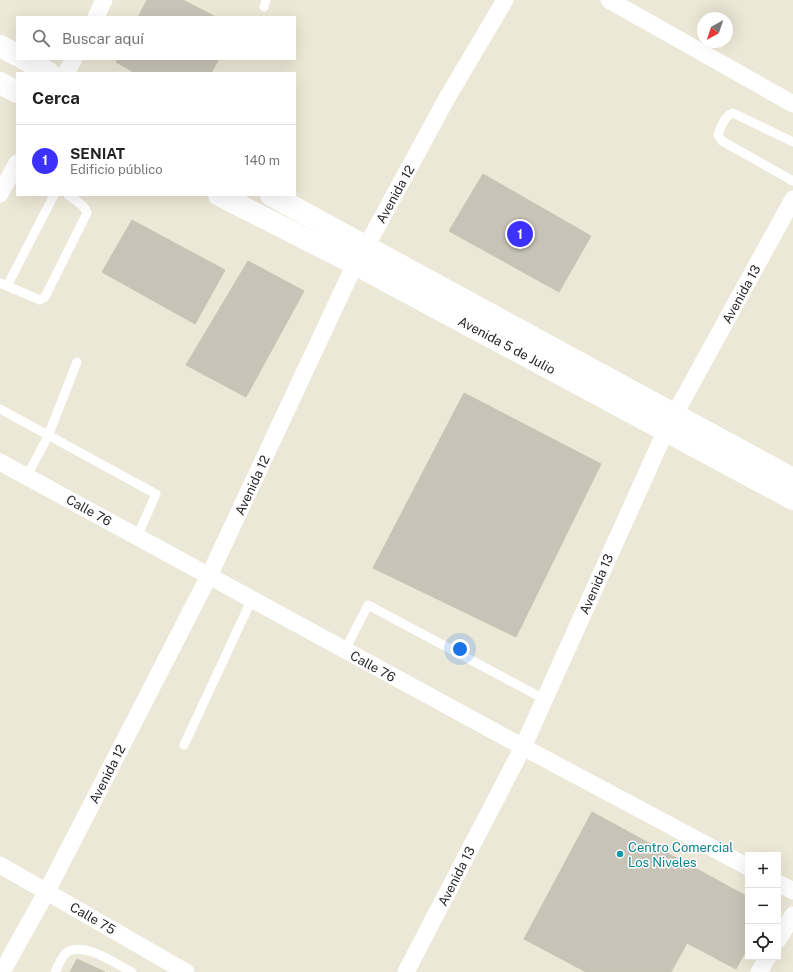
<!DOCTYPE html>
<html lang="es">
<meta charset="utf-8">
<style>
body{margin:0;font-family:"Public Sans",sans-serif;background:#f6f6f6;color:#222}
.controls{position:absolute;right:12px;bottom:12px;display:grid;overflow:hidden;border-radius:0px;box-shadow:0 4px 16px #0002}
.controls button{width:36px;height:36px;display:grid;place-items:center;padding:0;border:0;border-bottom:1px solid #e0e0e0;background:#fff;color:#222;font:20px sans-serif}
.compass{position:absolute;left:697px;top:12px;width:36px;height:36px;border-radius:50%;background:#fff;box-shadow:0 4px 16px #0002;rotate:220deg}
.you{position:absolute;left:460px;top:649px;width:14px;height:14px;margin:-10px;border:3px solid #fff;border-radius:50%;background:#1a73e8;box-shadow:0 0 0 6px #1a73e833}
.badge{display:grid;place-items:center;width:26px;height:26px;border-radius:50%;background:#3c31ff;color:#fff;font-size:13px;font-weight:700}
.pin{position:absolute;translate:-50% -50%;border:2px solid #fff;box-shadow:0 1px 4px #0006}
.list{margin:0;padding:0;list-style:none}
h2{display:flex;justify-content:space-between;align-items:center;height:52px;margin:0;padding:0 16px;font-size:17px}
h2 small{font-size:13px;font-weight:400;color:#767676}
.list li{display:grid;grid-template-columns:26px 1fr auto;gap:12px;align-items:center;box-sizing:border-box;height:72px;padding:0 16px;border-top:1px solid #e0e0e0}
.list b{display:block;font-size:15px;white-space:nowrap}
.list p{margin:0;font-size:13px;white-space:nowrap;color:#767676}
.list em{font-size:13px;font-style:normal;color:#767676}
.icon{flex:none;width:22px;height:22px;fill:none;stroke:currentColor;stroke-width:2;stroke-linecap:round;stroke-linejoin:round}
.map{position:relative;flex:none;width:793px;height:972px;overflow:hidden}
.search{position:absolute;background:#fff;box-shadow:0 4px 16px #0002;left:16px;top:16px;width:280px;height:44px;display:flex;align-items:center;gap:10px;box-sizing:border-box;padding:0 14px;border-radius:0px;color:#767676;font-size:15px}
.panel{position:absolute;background:#fff;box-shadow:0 4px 16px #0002;left:16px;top:72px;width:280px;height:124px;border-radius:0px}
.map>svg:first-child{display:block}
.building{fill:#c7c4b7;stroke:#c7c5b1}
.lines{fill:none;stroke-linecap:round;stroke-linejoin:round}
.lane{stroke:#fff;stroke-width:9}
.street{stroke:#fff;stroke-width:17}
.secondary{stroke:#fff;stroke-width:22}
.culture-dot{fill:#0f9aa8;stroke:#fff;stroke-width:1.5}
.labels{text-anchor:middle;stroke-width:3;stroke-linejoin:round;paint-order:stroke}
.street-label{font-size:13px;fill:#282828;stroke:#fff}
.culture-label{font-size:13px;fill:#0d838f;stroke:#fff;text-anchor:start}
</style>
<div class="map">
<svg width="793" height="972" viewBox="0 0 793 972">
<rect width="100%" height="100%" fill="#ece8d7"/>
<g class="building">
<path d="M147,0H183L216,17H138Z"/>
<path d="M118,59H219L211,73H135L116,62Z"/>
<path d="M483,174L591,236L559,292L449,231Z"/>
<path d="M132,220L225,270L195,324L102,272Z"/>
<path d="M248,261L304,291L246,397L186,365Z"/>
<path d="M464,393L601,464L516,637L373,568Z"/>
<path d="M592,812L748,897V947L736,969L687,943L671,972H586L524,939Z"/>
<path d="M77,959L105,972H70Z"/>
</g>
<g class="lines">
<g class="lane">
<path d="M264,7L266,0"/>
<path d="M793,142L733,113C724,116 721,127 718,135L722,141L793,181"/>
<path d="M0,283L40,300L45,297L87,213C85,205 75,200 68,195"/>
<path d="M7,286L54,195"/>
<path d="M0,409L156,494L137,537"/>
<path d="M27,476L48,436L77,362"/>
<path d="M345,650L368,605L544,699"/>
<path d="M184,745L252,599"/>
<path d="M55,972C58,967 61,957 66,953C83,940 116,964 132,972"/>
</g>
<g class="street">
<path d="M609,0L793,104"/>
<path d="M96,17L104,0"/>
<path d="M66,73L74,59"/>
<path d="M0,194L17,163"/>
<path d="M0,462L523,747L748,867"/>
<path d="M0,865L186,972"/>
<path d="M778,883L793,891"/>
<path d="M778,940L793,915"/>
<path d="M2,972L47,891L209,576L355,264L366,247L447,98L505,0"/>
<path d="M406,972L523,747L666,430L793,199"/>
<path d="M759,972L768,957"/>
</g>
<g class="secondary">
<path d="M0,46L17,55"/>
<path d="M24,59L49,73"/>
<path d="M0,83L17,92"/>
<path d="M219,195L355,264L793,499"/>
<path d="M271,195L793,479"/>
</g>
</g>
<circle class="culture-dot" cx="620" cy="854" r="4"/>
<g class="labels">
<g class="street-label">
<text transform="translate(395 194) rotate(-61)" y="5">Avenida 12</text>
<text transform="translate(741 294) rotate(-61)" y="5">Avenida 13</text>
<text transform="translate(507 345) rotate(28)" y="5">Avenida 5 de Julio</text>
<text transform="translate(252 485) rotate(-65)" y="5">Avenida 12</text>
<text transform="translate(89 510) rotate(29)" y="5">Calle 76</text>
<text transform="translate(596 584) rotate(-66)" y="5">Avenida 13</text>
<text transform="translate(373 666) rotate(29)" y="5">Calle 76</text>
<text transform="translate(107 774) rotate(-63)" y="5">Avenida 12</text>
<text transform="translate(456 876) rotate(-63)" y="5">Avenida 13</text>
<text transform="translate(93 918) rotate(30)" y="5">Calle 75</text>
</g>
<g class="culture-label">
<text x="628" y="852">Centro Comercial<tspan x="628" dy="15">Los Niveles</tspan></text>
</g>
</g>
</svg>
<div class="controls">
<button>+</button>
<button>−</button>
<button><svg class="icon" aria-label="locate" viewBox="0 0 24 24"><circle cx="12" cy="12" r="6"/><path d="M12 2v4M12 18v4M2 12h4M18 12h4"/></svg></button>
</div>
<svg class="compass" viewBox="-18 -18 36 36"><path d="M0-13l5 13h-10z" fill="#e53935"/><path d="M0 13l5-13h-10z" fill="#767676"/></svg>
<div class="you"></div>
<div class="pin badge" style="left:520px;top:234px">1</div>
<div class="search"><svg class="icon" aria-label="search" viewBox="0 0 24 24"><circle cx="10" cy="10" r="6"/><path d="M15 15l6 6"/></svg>Buscar aquí</div>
<section class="panel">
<h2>Cerca<small></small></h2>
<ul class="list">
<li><span class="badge">1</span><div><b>SENIAT</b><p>Edificio público</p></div><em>140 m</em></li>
</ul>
</section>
</div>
